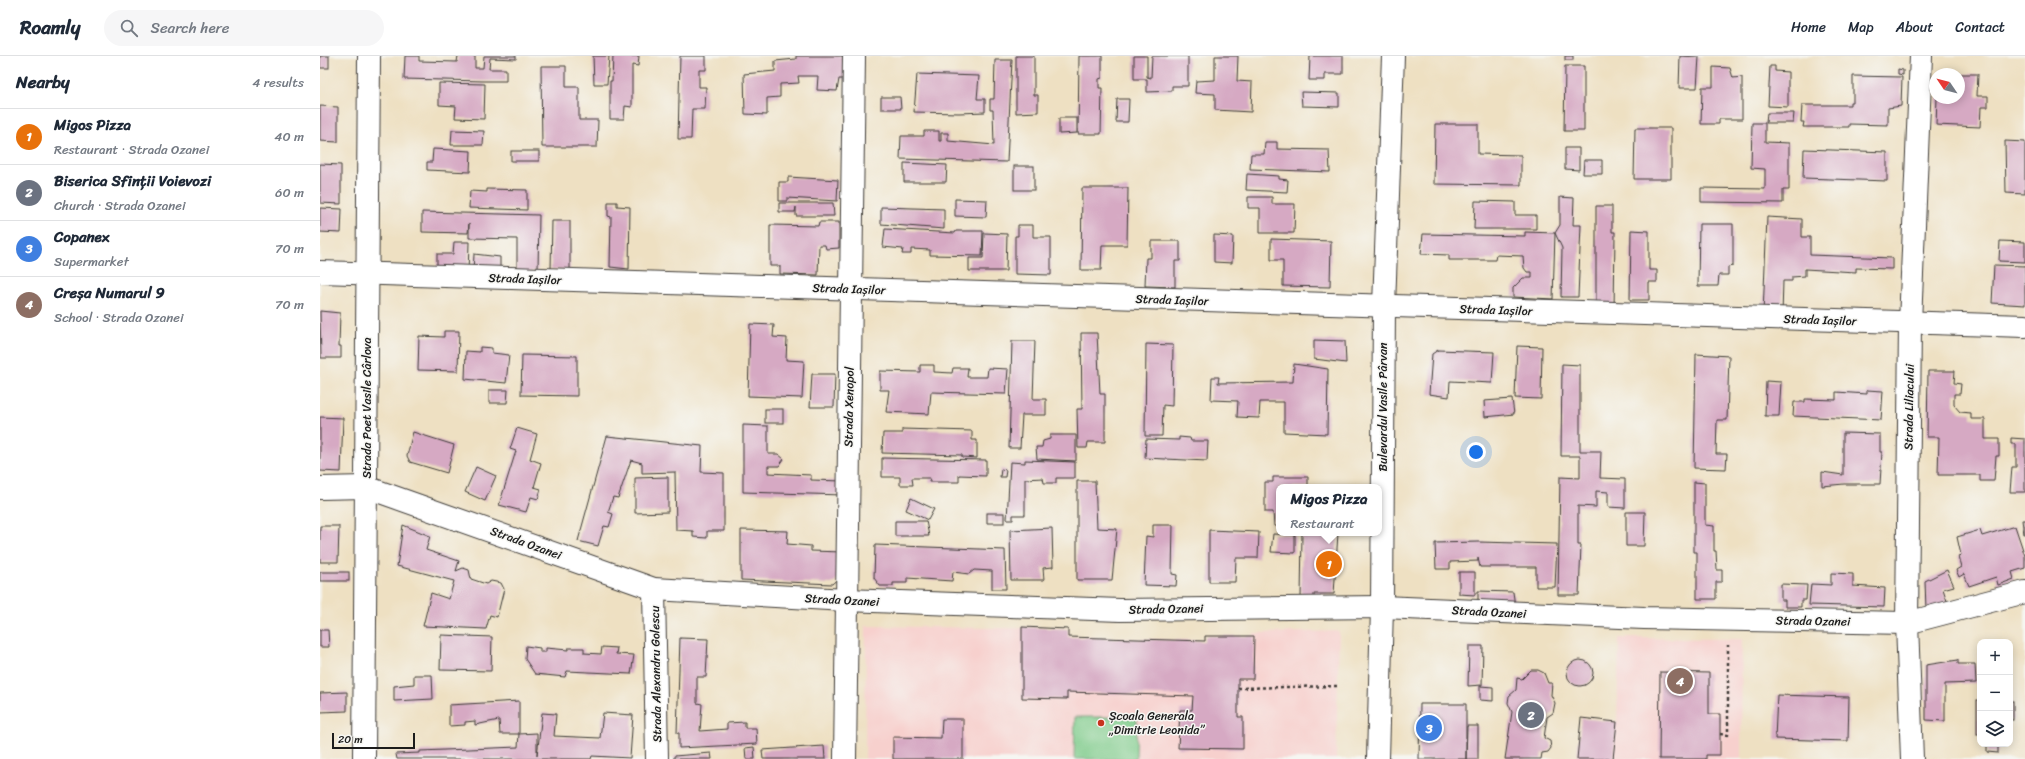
<!DOCTYPE html>
<meta charset="utf-8">
<style>
body{margin:0;font-family:Sriracha,sans-serif;background:#f6f6f7;color:#1f2937}
.controls{position:absolute;right:12px;bottom:12px;display:grid;overflow:hidden;border-radius:8px;box-shadow:0 2px 10px #0003}
.controls button{width:36px;height:36px;display:grid;place-items:center;padding:0;border:0;border-bottom:1px solid #e0e1e3;background:#fff;color:#1f2937;font:20px sans-serif}
.compass{position:absolute;left:1609px;top:12px;width:36px;height:36px;border-radius:50%;background:#fff;box-shadow:0 2px 10px #0003;rotate:305deg}
.scale{position:absolute;left:12px;bottom:10px;width:83px;box-sizing:border-box;padding-left:4px;border:2px solid #1c1c1c;border-top:0;font-size:11px;line-height:14px;white-space:nowrap;color:#1c1c1c;-webkit-text-stroke:3px #f6f6f2;paint-order:stroke}
.you{position:absolute;left:1156px;top:396px;width:14px;height:14px;margin:-10px;border:3px solid #fff;border-radius:50%;background:#1a73e8;box-shadow:0 0 0 6px #1a73e833}
.badge{display:grid;place-items:center;width:26px;height:26px;border-radius:50%;background:#1a73e8;color:#fff;font-size:13px;font-weight:700}
.pin{position:absolute;translate:-50% -50%;border:2px solid #fff;box-shadow:0 1px 4px #0006}
.popup{position:absolute;left:956px;top:428px;width:106px;height:52px;box-sizing:border-box;display:grid;place-content:center;border-radius:8px;background:#fff;filter:drop-shadow(0 1px 3px #0005);font-size:13px;white-space:nowrap;color:#747a83}
.popup b{font-size:15px;color:#1f2937}
.popup::after{content:'';position:absolute;left:50%;top:100%;margin-left:-8px;border:8px solid transparent;border-top-color:#fff}
.list{margin:0;padding:0;list-style:none}
h2{display:flex;justify-content:space-between;align-items:center;height:52px;margin:0;padding:0 16px;font-size:17px}
h2 small{font-size:13px;font-weight:400;color:#747a83}
.list li{display:grid;grid-template-columns:26px 1fr auto;gap:12px;align-items:center;box-sizing:border-box;height:56px;padding:0 16px;border-top:1px solid #e0e1e3}
.list b{display:block;font-size:15px;white-space:nowrap}
.list p{margin:0;font-size:13px;white-space:nowrap;color:#747a83}
.list em{font-size:13px;font-style:normal;color:#747a83}
.icon{flex:none;width:22px;height:22px;fill:none;stroke:currentColor;stroke-width:2;stroke-linecap:round;stroke-linejoin:round}
.map{position:relative;flex:none;width:1705px;height:703px;overflow:hidden}
header{display:flex;align-items:center;gap:24px;box-sizing:border-box;height:56px;padding:0 20px;background:#fff;border-bottom:1px solid #e0e1e3}
header strong{font-size:19px}
nav{display:flex;gap:22px;margin-inline-start:auto;font-size:14px}
.search{width:280px;height:36px;background:#f6f6f7;display:flex;align-items:center;gap:10px;box-sizing:border-box;padding:0 14px;border-radius:22px;color:#747a83;font-size:15px}
main{display:flex}
aside{flex:1;background:#fff}
.map>svg:first-child{display:block}
.built{fill:#f7d0cd}
.green{fill:#7ecb8a;stroke:#4d7453}
.building{fill:#d6a9c3}
.lines{fill:none;stroke-linecap:round;stroke-linejoin:round}
.street-casing{stroke:#3c3935;stroke-width:24}
.secondary-casing{stroke:#3c3935;stroke-width:24}
.path{stroke:#3c3935;stroke-width:2.5;stroke-dasharray:3 3;stroke-linecap:butt}
.street{stroke:#fff;stroke-width:22}
.secondary{stroke:#fff;stroke-width:22}
.poi-dot{fill:#c8321e;stroke:#f6f6f2;stroke-width:1.5}
.labels{text-anchor:middle;stroke-width:3;stroke-linejoin:round;paint-order:stroke}
.street-label{font-size:12px;fill:#1c1c1c;stroke:#f6f6f2}
.poi-label{font-size:12px;fill:#1c1c1c;stroke:#f6f6f2;text-anchor:start}
</style>
<header>
<strong>Roamly</strong>
<div class="search"><svg class="icon" aria-label="search" viewBox="0 0 24 24"><circle cx="10" cy="10" r="6"/><path d="M15 15l6 6"/></svg>Search here</div>
<nav><a>Home</a><a>Map</a><a>About</a><a>Contact</a></nav>
</header>
<main>
<aside>
<h2>Nearby<small>4 results</small></h2>
<ul class="list">
<li><span class="badge" style="background:#e8710a">1</span><div><b>Migos Pizza</b><p>Restaurant · Strada Ozanei</p></div><em>40 m</em></li>
<li><span class="badge" style="background:#6b7280">2</span><div><b>Biserica Sfinții Voievozi</b><p>Church · Strada Ozanei</p></div><em>60 m</em></li>
<li><span class="badge" style="background:#3f7fe0">3</span><div><b>Copanex</b><p>Supermarket</p></div><em>70 m</em></li>
<li><span class="badge" style="background:#8d6e63">4</span><div><b>Creșa Numarul 9</b><p>School · Strada Ozanei</p></div><em>70 m</em></li>
</ul>
</aside>
<div class="map">
<svg width="1705" height="703" viewBox="0 0 1705 703">
<rect width="100%" height="100%" fill="#f6f6f2"/>
<filter id="ink" filterUnits="userSpaceOnUse"><feTurbulence type="fractalNoise" baseFrequency=".025" numOctaves="2"/><feDisplacementMap in="SourceGraphic" scale="8" xChannelSelector="R" yChannelSelector="G"/><feConvolveMatrix kernelMatrix="1 2 1 2 8 2 1 2 1" color-interpolation-filters="sRGB"/></filter>
<filter id="wash" filterUnits="userSpaceOnUse"><feTurbulence type="fractalNoise" baseFrequency=".012" numOctaves="4" result="noise"/><feDisplacementMap in="SourceGraphic" scale="16" xChannelSelector="R" yChannelSelector="G"/><feGaussianBlur stdDeviation="0.9" result="paint"/><feColorMatrix in="noise" values="0 0 0 0 0 0 0 0 0 0 0 0 0 0 0 0 0 1.4 0 .05"/><feComposite in="paint" operator="in"/></filter>
<g filter="url(#wash)">
<rect width="100%" height="100%" fill="#eee0c2"/>
<g class="built">
<path d="M546,570L748,573L749,581L885,585V580H933L934,577L1019,575L1016,703H545Z"/>
<path d="M1299,582L1422,583L1421,703H1293L1297,666Z"/>
</g>
<path class="green" d="M755,661H817L816,703H754Z"/>
<g id="blocks">
<g class="building">
<rect x="0" y="0" width="9" height="12"/>
<path d="M85,0H99V5L137,6L138,0H155V12H163L164,0H196V3L170,2L169,13H186V25H163L84,23Z"/>
<path d="M273,0H289L287,28H274Z"/>
<path d="M293,0H319L318,10L312,9V51L305,50L304,63H290V25H292Z"/>
<path d="M360,0H386V14H379V31H386L385,53H372L371,83H358Z"/>
<path d="M476,0H526V23H519L517,35L497,34L498,20H478L479,27L460,28V41L447,42V59L425,58L424,18L455,15V5L476,3Z"/>
<path d="M696,0H714V39H718V56L696,57Z"/>
<path d="M759,0H782V22L779,23V32H782L781,78H758Z"/>
<path d="M814,0H827V21L831,22L832,0H868V30H852V35L827,36V23H814Z"/>
<path d="M895,0H918L917,25L932,26L931,56L895,54V38L875,37L876,25L895,24Z"/>
<path d="M990,0H1023V18H1005V24H989Z"/>
<rect x="1245" y="0" width="8" height="4"/>
<path d="M1360,0L1379,1L1377,32H1359Z"/>
<path d="M675,4H692L687,106L580,103L581,80H604V75H619V85H621V77H628V85L674,89L673,54H670V43H674Z"/>
<path d="M221,10H246V31H259V64H278L277,91H222Z"/>
<path d="M1245,10H1264V75H1244Z"/>
<path d="M1450,10H1455V15L1468,16V51L1448,50Z"/>
<path d="M1393,11L1410,12L1413,22L1422,21V63H1399V68H1381L1382,31H1393Z"/>
<path d="M1578,13L1583,14V19L1578,18Z"/>
<path d="M597,18L659,20L657,43H665V56L639,57L594,56Z"/>
<path d="M1639,18H1658L1657,40H1668V51H1661L1660,71L1616,69L1617,42H1639Z"/>
<path d="M1533,20L1582,21L1581,50L1568,52V69L1529,68V71H1483L1484,66H1481L1482,49H1530V46H1533Z"/>
<path d="M119,27L165,28L164,63L135,62L136,50L119,49Z"/>
<path d="M981,36L1019,37V51L982,50Z"/>
<path d="M561,41H580L581,53H561Z"/>
<path d="M797,43H809L808,66H796Z"/>
<path d="M0,50L18,51V86L0,85Z"/>
<path d="M1447,57H1474L1473,67H1446Z"/>
<path d="M739,62H757V77L739,78Z"/>
<path d="M1432,67H1445V86L1469,87V134H1463V147L1381,146V132L1445,133V113L1431,112Z"/>
<path d="M1115,68H1158V98L1201,99V129L1114,128Z"/>
<path d="M1315,72H1351V123H1314Z"/>
<path d="M132,74L164,75L163,89H131Z"/>
<path d="M1685,85L1705,86V138L1686,137Z"/>
<path d="M945,86H957V93L1009,94L1010,116L930,113L931,98H944Z"/>
<path d="M1245,92H1259V114L1245,113Z"/>
<path d="M113,93L151,95L150,116L107,114V106H112Z"/>
<path d="M1484,93L1567,96V125L1483,122Z"/>
<rect x="191" y="95" width="28" height="10"/>
<path d="M1264,104H1282V118H1263Z"/>
<path d="M584,107L627,109L626,126H584Z"/>
<path d="M0,108L21,109V148L0,147Z"/>
<rect x="694" y="110" width="20" height="24"/>
<path d="M927,118L959,120V123L968,124L967,136L926,134Z"/>
<path d="M468,121L518,124L517,145L467,142V145H459V126H468Z"/>
<path d="M762,132H808L807,189H782L781,214H761Z"/>
<path d="M167,133L207,134V154L149,152L150,135L167,136Z"/>
<path d="M928,141H952V148H975L974,177H940V152H928Z"/>
<path d="M1240,141L1254,142L1253,169H1261L1258,241H1241L1242,192L1235,177L1240,169Z"/>
<path d="M635,143L667,144L666,161L635,160Z"/>
<path d="M1155,145L1195,146V159H1216V173H1154Z"/>
<path d="M288,146H297V150L310,151L309,213L290,211L291,161L288,160Z"/>
<path d="M459,147H513L514,160H476V151L475,156H459Z"/>
<path d="M1276,150H1292V176H1295L1294,256L1276,255Z"/>
<path d="M561,151L624,153V173L561,168Z"/>
<path d="M0,152L22,153L21,177L0,176Z"/>
<path d="M102,156L219,159L218,214L197,220V183L149,182V167L148,177L102,176Z"/>
<path d="M1447,161L1482,163V181H1490V199L1572,202V213L1536,212V216L1485,213V220L1472,221V225H1463L1462,259L1443,258Z"/>
<path d="M232,165H250V214L231,213Z"/>
<path d="M499,166H519V192L506,193L505,189H499L498,219L460,218V210H450V169L498,170Z"/>
<path d="M1379,168H1413V210L1408,211V219H1399L1398,230H1378Z"/>
<path d="M698,169H713V181H731V219L695,218V180H698Z"/>
<path d="M565,173L635,177L636,175H663L662,200L610,199V194L591,193V198H582L583,193L563,191Z"/>
<path d="M1311,174L1329,175V214H1337V226H1329V244H1310Z"/>
<path d="M1205,176L1235,177L1233,243L1193,241V232L1203,222H1212V216H1207L1204,212L1203,200L1176,199L1175,204H1129V199L1101,198L1103,178L1205,180Z"/>
<path d="M664,177L687,178L686,215H649V202H663Z"/>
<path d="M894,179L913,180L912,207L894,206Z"/>
<path d="M951,183L1011,185L1010,231L963,230V204H951Z"/>
<path d="M831,185H860V205H855V231L825,230L826,202H831Z"/>
<path d="M1680,185L1705,186V206L1679,205Z"/>
<path d="M134,186H149L148,220L117,219V198H133Z"/>
<path d="M154,198L180,201V218H153Z"/>
<path d="M1674,209L1705,210V249L1672,247Z"/>
<path d="M0,255L20,257L19,290H21V302H1Z"/>
<path d="M430,268L454,269L453,281L467,282L466,304L484,305L482,342L428,340Z"/>
<path d="M124,275H139L138,315L98,314L99,280L124,281Z"/>
<path d="M761,277H777L780,338H785V386H768L767,392H758L757,353H762Z"/>
<path d="M994,284L1025,285L1026,307L994,303Z"/>
<path d="M692,285H715L713,343H726V359H702L700,392H689Z"/>
<path d="M826,288L853,289L852,350L843,349L842,380H825Z"/>
<path d="M1197,290L1222,291L1221,343L1195,342Z"/>
<path d="M160,291L172,292V297L189,299L186,327L145,323L146,295L160,296Z"/>
<path d="M1118,294L1174,296L1172,327L1130,325L1129,341L1109,338L1112,298Z"/>
<path d="M1376,298L1409,300L1407,364H1397L1396,398H1407L1406,413L1374,412Z"/>
<path d="M202,299L257,300V340L201,339Z"/>
<path d="M974,308L1008,313L1007,378L964,376V346H940L939,362L917,361L918,345L891,344L892,321H899L898,327L973,326Z"/>
<path d="M1242,308L1260,309V395H1281L1280,422L1305,423V452L1288,451V436L1276,435V451L1258,450V489H1261L1259,539H1238L1240,421L1260,422V400H1241Z"/>
<path d="M600,309H614V316L632,317L633,312H648L647,321H667L668,312L688,313L686,338L611,336L609,358L566,356L569,334H560V315L600,316Z"/>
<path d="M1608,315H1635L1634,327L1641,328L1640,338H1634V349L1640,356L1651,357V363H1665V383H1679V400H1676L1674,425H1660V419H1618L1619,381H1607Z"/>
<path d="M492,318H515L514,351H490Z"/>
<path d="M1446,325L1461,326L1459,360H1445Z"/>
<path d="M169,334H188L187,347H169Z"/>
<path d="M1547,334L1563,335L1561,364L1473,360L1474,346H1485V343L1516,344V336L1547,338Z"/>
<path d="M1192,343L1194,358L1165,361L1164,345Z"/>
<rect x="445" y="353" width="18" height="14"/>
<path d="M0,361L23,362L21,416L0,415Z"/>
<path d="M423,369L448,370V398H458L464,403L459,410H448V417L491,419V424L523,425V439L423,436Z"/>
<path d="M197,372L217,378L210,403L221,407L214,431L221,433L218,443L211,441L206,456L179,449L196,395L190,393Z"/>
<path d="M582,373L652,375V384H657V402L642,401V399L562,397L563,377H582Z"/>
<path d="M93,376L134,389L127,417L90,406L87,400Z"/>
<path d="M1523,377L1560,378V396H1562L1560,428H1524L1502,430V416L1523,419Z"/>
<path d="M730,379H756V405L717,403L716,391H722L723,385L730,383Z"/>
<path d="M287,380L382,390L381,416L404,417V475H387V482L373,481V475L356,474L355,416L322,417V407L311,404L298,442L293,441L288,456L293,458L289,471L284,470L278,490L258,485Z"/>
<path d="M859,381L870,382L871,385H888L887,405L825,402L826,383L859,384Z"/>
<path d="M1691,382L1705,383V436H1690L1692,411H1696V388H1691Z"/>
<path d="M562,402L666,404V420L639,419V426H609L610,422H592L593,429H580V421H562Z"/>
<path d="M705,404L755,406V422H736V427H724L723,422L705,423V459H693V464H687L690,406L705,407Z"/>
<path d="M156,411L176,420L165,445L145,436Z"/>
<path d="M681,413L686,414L685,421H680Z"/>
<path d="M348,421V456L315,457V422Z"/>
<path d="M953,421H988V431H959V470H954L953,456H945V426H953Z"/>
<path d="M757,425H775L777,472L797,473L792,524H757Z"/>
<path d="M1374,426L1385,427V469L1394,470V495H1396L1397,514H1402V526H1396V543H1377V496H1374Z"/>
<path d="M591,442L614,453L608,464L586,454Z"/>
<path d="M1306,456H1325L1324,490H1306Z"/>
<rect x="667" y="457" width="17" height="10"/>
<path d="M1702,464H1705V478H1704Z"/>
<path d="M575,465H606L609,480H575Z"/>
<path d="M83,469L110,480L106,494L139,505L136,515L143,512L149,514L151,523L166,528L171,525L181,527L184,533L177,561L170,559L166,573L103,570L111,537L129,543L134,525L77,510Z"/>
<path d="M833,469H853L852,518L857,519L856,530L824,529L826,480L833,481Z"/>
<path d="M0,470H19L18,506H0Z"/>
<path d="M1695,470L1705,500V512L1692,516L1694,523L1678,529L1676,521L1649,530L1644,518L1639,521L1636,514L1641,511L1638,500L1641,499L1637,481L1660,474L1662,480Z"/>
<path d="M732,472L733,511L723,512L724,524H691L690,474Z"/>
<path d="M421,474L468,475L467,488L491,490V495L522,496V519L512,528L421,524Z"/>
<path d="M889,474L939,476L938,502H916L915,526H889Z"/>
<path d="M982,477H1018L1014,538H994V542H981Z"/>
<path d="M953,478L975,479V497L951,496Z"/>
<path d="M1158,486L1237,488L1235,531H1216V511H1160L1158,502V505L1130,506V513H1116L1115,487Z"/>
<path d="M555,489L685,494L686,533H672V515L654,514L649,518L633,516L632,525L587,522V527H573V530H560L554,522Z"/>
<path d="M1627,514L1634,530L1623,533L1628,548L1606,553L1605,525Z"/>
<rect x="0" y="516" width="29" height="9"/>
<path d="M1139,516H1155V539L1139,538Z"/>
<path d="M1511,517L1533,518V530L1565,532L1564,551L1489,549L1491,528L1511,529Z"/>
<path d="M1461,528L1487,529L1486,544H1481V551H1465V544H1461Z"/>
<path d="M1158,535L1193,536L1195,550L1158,549Z"/>
<path d="M702,571L748,573V581L885,585V580H934L933,623H918V661H923V693L858,692L860,654H872L873,640L747,636V643L702,642Z"/>
<path d="M0,574H8L9,591H0Z"/>
<path d="M121,579L172,581L171,615L120,614Z"/>
<path d="M360,582L388,583L386,621H377V647L382,648L380,675L407,673V667L425,666V672H436L437,688L359,692V677H357Z"/>
<path d="M206,590L220,592V596H226V592L248,594V592H264V597L281,598L282,591L297,592L296,598L314,599L311,618L247,615L245,621L215,618L205,603Z"/>
<path d="M1149,590H1163L1162,629L1148,630Z"/>
<path d="M1638,604V608H1655L1656,627L1625,628V665L1606,664V609Z"/>
<circle cx="1260" cy="617" r="13"/>
<path d="M1211,614H1218L1224,617L1228,627H1232L1231,639L1235,647L1233,657L1227,661L1224,682L1230,685L1231,692L1228,696L1222,697L1221,703H1185L1192,656L1188,647L1189,640L1196,634L1197,622L1202,623Z"/>
<path d="M1340,616L1389,617V658H1400V699H1386V703H1339Z"/>
<path d="M94,619H112L113,643L74,645V630L94,628Z"/>
<path d="M1160,630L1173,631V645L1160,644Z"/>
<path d="M27,636V655L0,656V637Z"/>
<path d="M1457,639L1529,641L1528,685L1455,683Z"/>
<rect x="1657" y="644" width="3" height="34"/>
<path d="M199,645V678H180L179,664L155,669V665L145,666V669L129,670V649Z"/>
<rect x="1690" y="645" width="3" height="19"/>
<path d="M1100,648H1146V703H1099Z"/>
<path d="M222,657L236,658L234,680L280,682L283,657L313,659L310,702L272,700L271,703H77L76,698L100,697V695L198,691L199,678L217,677V700Z"/>
<path d="M1261,662L1297,666L1293,703H1257Z"/>
<path d="M622,663H643V703H573V681L621,682Z"/>
<path d="M1147,670H1158V703H1146Z"/>
<path d="M1667,688H1678V697L1667,696Z"/>
<path d="M504,690L505,703H443L442,694Z"/>
<path d="M434,691L435,703H426L425,692Z"/>
<path d="M391,697L392,703H354V700Z"/>
</g>
</g>
</g>
<g filter="url(#ink)">
<use href="#blocks" fill-opacity="0" stroke="#3c3935" stroke-width="1"/>
<g class="lines">
<defs>
<g id="street">
<path d="M0,216L1705,270"/>
<path d="M0,432L46,431L334,533L526,544L800,554L1062,551L1324,562L1587,567L1705,536"/>
<path d="M334,533L337,703"/>
<path d="M44,703L49,0"/>
<path d="M525,703L534,0"/>
<path d="M1592,703L1587,567L1590,267L1601,0"/>
</g>
<path id="secondary" d="M1058,703L1062,551L1064,250L1073,0"/>
</defs>
<use href="#street" class="street-casing"/>
<use href="#secondary" class="secondary-casing"/>
<g class="path">
<path d="M918,632L1018,630"/>
<path d="M1400,678L1408,679V589"/>
</g>
<use href="#street" class="street"/>
<use href="#secondary" class="secondary"/>
</g>
</g>
<circle class="poi-dot" cx="781" cy="667" r="4"/>
<g class="labels">
<g class="street-label">
<text transform="translate(205 223) rotate(2)" y="4">Strada Iașilor</text>
<text transform="translate(529 233) rotate(2)" y="4">Strada Iașilor</text>
<text transform="translate(852 244) rotate(2)" y="4">Strada Iașilor</text>
<text transform="translate(1176 254) rotate(2)" y="4">Strada Iașilor</text>
<text transform="translate(1500 264) rotate(2)" y="4">Strada Iașilor</text>
<text transform="translate(529 351) rotate(-89)" y="4">Strada Xenopol</text>
<text transform="translate(1063 351) rotate(-90)" y="4">Bulevardul Vasile Pârvan</text>
<text transform="translate(1589 351) rotate(-89)" y="4">Strada Liliacului</text>
<text transform="translate(47 352) rotate(-90)" y="4">Strada Poet Vasile Cârlova</text>
<text transform="translate(206 487) rotate(20)" y="4">Strada Ozanei</text>
<text transform="translate(522 544) rotate(3)" y="4">Strada Ozanei</text>
<text transform="translate(846 553) rotate(-1)" y="4">Strada Ozanei</text>
<text transform="translate(1169 556) rotate(3)" y="4">Strada Ozanei</text>
<text transform="translate(1493 565) rotate(1)" y="4">Strada Ozanei</text>
<text transform="translate(336 618) rotate(-91)" y="4">Strada Alexandru Golescu</text>
</g>
<g class="poi-label">
<text x="789" y="664">Școala Generala<tspan x="789" dy="14">„Dimitrie Leonida”</tspan></text>
</g>
</g>
</svg>
<div class="controls">
<button>+</button>
<button>−</button>
<button><svg class="icon" aria-label="layers" viewBox="0 0 24 24"><path d="M12 4l9 5-9 5-9-5zM3 14l9 5 9-5"/></svg></button>
</div>
<svg class="compass" viewBox="-18 -18 36 36"><path d="M0-13l5 13h-10z" fill="#e53935"/><path d="M0 13l5-13h-10z" fill="#747a83"/></svg>
<div class="scale">20 m</div>
<div class="you"></div>
<div class="pin badge" style="left:1009px;top:508px;background:#e8710a">1</div>
<div class="popup"><b>Migos Pizza</b>Restaurant</div>
<div class="pin badge" style="left:1211px;top:659px;background:#6b7280">2</div>
<div class="pin badge" style="left:1109px;top:672px;background:#3f7fe0">3</div>
<div class="pin badge" style="left:1360px;top:625px;background:#8d6e63">4</div>
</div>
</main>
